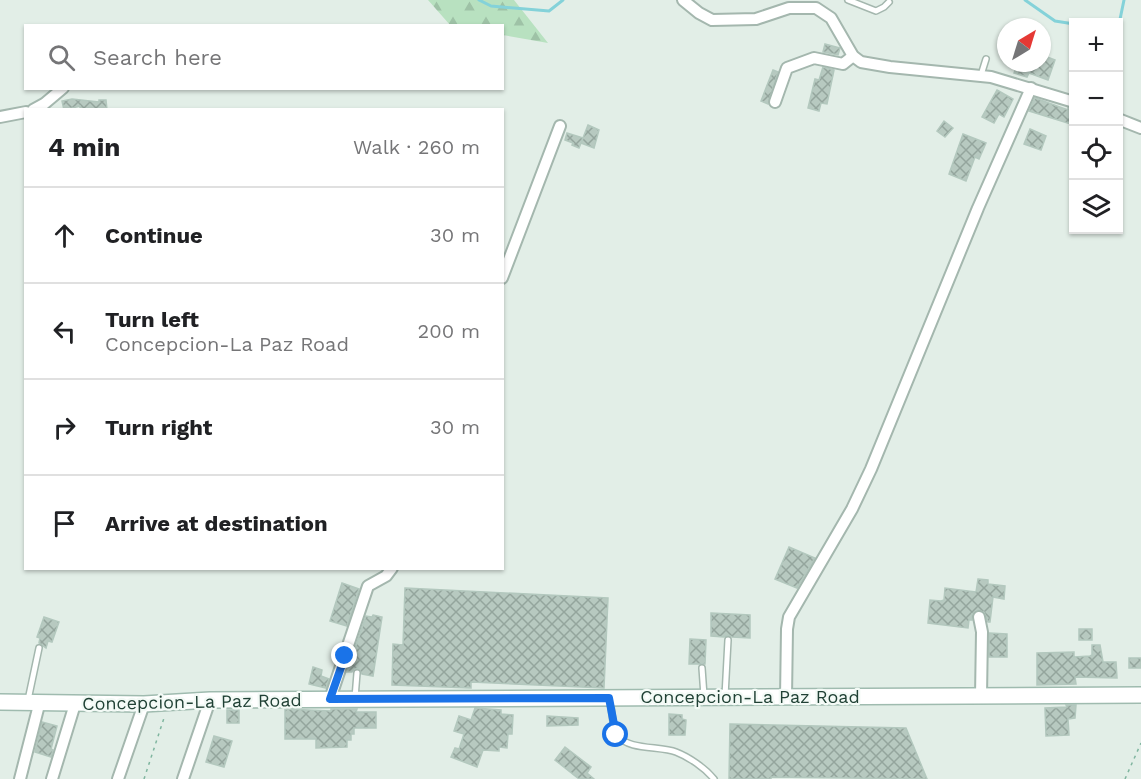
<!DOCTYPE html>
<meta charset="utf-8">
<style>
body{margin:0;font-family:"Work Sans",sans-serif;background:#f6f6f6;color:#202124}
.controls{position:absolute;right:18px;top:18px;display:grid;overflow:hidden;border-radius:0px;box-shadow:0 2px 4px #0004}
.controls button{width:54px;height:54px;display:grid;place-items:center;padding:0;border:0;border-bottom:2px solid #e0e0e0;background:#fff;color:#202124;font:30px sans-serif}
.compass{position:absolute;left:997px;top:18px;width:54px;height:54px;border-radius:50%;background:#fff;box-shadow:0 2px 4px #0004;rotate:38deg}
.stop{position:absolute;width:18px;height:18px;margin:-14px;border:4px solid #1a73e8;border-radius:50%;background:#fff}
.stop.end{background:#1a73e8;border-color:#fff;box-shadow:0 2px 6px #0008}
.list{margin:0;padding:0;list-style:none}
h2{display:flex;justify-content:space-between;align-items:center;height:78px;margin:0;padding:0 24px;font-size:26px}
h2 small{font-size:20px;font-weight:400;color:#757577}
.list li{display:grid;grid-template-columns:39px 1fr auto;gap:18px;align-items:center;box-sizing:border-box;height:96px;padding:0 24px;border-top:2px solid #e0e0e0}
.list b{display:block;font-size:22px;white-space:nowrap}
.list p{margin:0;font-size:20px;white-space:nowrap;color:#757577}
.list em{font-size:20px;font-style:normal;color:#757577}
.icon{flex:none;width:33px;height:33px;fill:none;stroke:currentColor;stroke-width:2;stroke-linecap:round;stroke-linejoin:round}
.map{position:relative;flex:none;width:1141px;height:779px;overflow:hidden}
.search{position:absolute;background:#fff;box-shadow:0 2px 4px #0004;left:24px;top:24px;width:480px;height:66px;display:flex;align-items:center;gap:15px;box-sizing:border-box;padding:0 21px;border-radius:0px;color:#757577;font-size:22px}
.panel{position:absolute;background:#fff;box-shadow:0 2px 4px #0004;left:24px;top:108px;width:480px;height:462px;border-radius:0px}
.map>svg:first-child{display:block}
.forest{fill:url(#forest-firs)}
.lines{fill:none;stroke-linecap:round;stroke-linejoin:round}
.stream{stroke:#84d2d9;stroke-width:3}
.building{fill:url(#building-cross-hatch);stroke:#b3c8be;stroke-width:1.5}
.lane-casing{stroke:#a4b7ae;stroke-width:8}
.street-casing{stroke:#a4b7ae;stroke-width:14}
.secondary-casing{stroke:#9fbbaf;stroke-width:18}
.path{stroke:#7fb59f;stroke-width:1.5;stroke-dasharray:3 4.5;stroke-linecap:butt}
.lane{stroke:#fff;stroke-width:5}
.street{stroke:#fff;stroke-width:10}
.secondary{stroke:#fff;stroke-width:15}
.route{stroke:#1a73e8;stroke-width:8}
.labels{text-anchor:middle;stroke-width:4.5;stroke-linejoin:round;paint-order:stroke}
.street-label{font-size:18px;fill:#204135;stroke:#f3faf6}
</style>
<div class="map">
<svg width="1141" height="779" viewBox="0 0 1141 779">
<defs>
<pattern id="forest-firs" width="22" height="20" patternUnits="userSpaceOnUse" patternTransform="scale(1.5)"><rect width="22" height="20" fill="#b8e1c0"/><path d="M5 1l3.5 6h-7zM16 11l3.5 6h-7z" fill="#9ec2a6"/></pattern>
<pattern id="building-cross-hatch" width="8" height="8" patternUnits="userSpaceOnUse" patternTransform="scale(1.5)"><rect width="8" height="8" fill="#b7c9c0"/><path d="M0 0l8 8M0 8l8-8" fill="none" stroke="#94a59d"/></pattern>
</defs>
<rect width="100%" height="100%" fill="#e2eee7"/>
<path class="forest" d="M428,0H514L548,43L503,35L502,26L450,25Z"/>
<g class="lines">
<g class="stream">
<path d="M479,0L491,6L549,11L563,0"/>
<path d="M1025,0L1055,21L1074,24"/>
<path d="M1118,29L1124,0"/>
</g>
</g>
<g class="building">
<path d="M825,44L840,48L838,55L823,52Z"/>
<path d="M1042,55L1055,60L1048,80L1029,73L1027,77L1014,73L1018,63H1042Z"/>
<path d="M823,67L834,70L827,104L821,103L819,111L808,108L815,79L819,80Z"/>
<path d="M773,70L778,72L768,104L761,101Z"/>
<path d="M997,90L1013,99L1004,117L999,114L994,123L982,117Z"/>
<path d="M1035,98L1068,110V108L1074,109V125L1029,111Z"/>
<path d="M72,99L99,102V100H106L107,110H80V106L64,110L62,101Z"/>
<path d="M944,121L953,128L945,137L937,131Z"/>
<path d="M588,125L599,130L594,148L581,143Z"/>
<path d="M1030,129L1046,136L1041,150L1024,144Z"/>
<path d="M567,133L583,138L579,148L572,145L573,143L565,140Z"/>
<path d="M963,134L986,143L979,159L975,157L966,181L949,174Z"/>
<path d="M789,547L815,558L797,588L775,579Z"/>
<path d="M978,579L988,580V584L1005,586L1004,599L993,597L990,622H988L984,612L978,610L972,614V620H969L968,628L928,623L930,600L941,601L944,600L945,588L976,592Z"/>
<path d="M342,583L359,589L347,626L330,621Z"/>
<path d="M405,588L608,598L604,688L471,682V688L392,685L393,644L403,645Z"/>
<path d="M711,613L750,615V638L732,637L728,635L724,637L711,636Z"/>
<path d="M373,615L382,617L373,676L362,674L358,668L354,669L352,672H347L366,616L372,617Z"/>
<path d="M44,617L59,622L52,642L48,641L46,648L39,643L40,638L37,637Z"/>
<rect x="1079" y="629" width="13" height="11"/>
<path d="M989,633L1007,634V657H989Z"/>
<path d="M690,639L706,640L705,664H689Z"/>
<path d="M1092,645H1100L1103,662H1116L1117,678L1075,677L1076,684L1037,685V653L1074,652V657L1090,656L1092,655Z"/>
<rect x="1129" y="658" width="12" height="10"/>
<path d="M313,667L322,670L321,676L329,679L326,688L309,684Z"/>
<path d="M1066,705H1076L1075,718L1068,719L1069,735L1046,736L1045,708L1067,707Z"/>
<path d="M475,708L501,710V714L513,715L512,734H508L507,748L499,747V751L483,750L477,767L451,757L455,748L459,749L464,734L454,731L459,716L471,720Z"/>
<path d="M285,709L331,711V709H357L356,712H376V728H354V734H351V740H347V747L316,748V739H285Z"/>
<rect x="227" y="710" width="12" height="13"/>
<path d="M669,714L682,715V719L686,720L685,735H669Z"/>
<path d="M547,716L578,718V725L547,726Z"/>
<path d="M42,722L57,726L51,749L53,750L51,757L35,752Z"/>
<path d="M730,724L906,728L927,779L771,777V779H729Z"/>
<path d="M214,736L232,741L224,767L206,762Z"/>
<path d="M565,747L591,767L587,773L594,779H579L555,760Z"/>
</g>
<g class="lines">
<defs>
<g id="lane">
<path d="M848,0L876,11L884,7L889,2"/>
<path d="M981,75L986,59"/>
<path d="M702,668L704,696"/>
<path d="M725,696L728,640"/>
<path d="M355,698L357,673"/>
<path d="M28,700L39,648"/>
<path d="M610,700C612,710 612,728 618,736C628,750 661,746 676,752C689,757 705,768 714,779"/>
</g>
<g id="street">
<path d="M683,0L699,13L712,20L756,19L789,8H816L831,18L853,56L861,62L890,67L991,77L1074,102"/>
<path d="M775,102L787,68L814,58L843,64L853,56"/>
<path d="M33,110L44,104L63,88"/>
<path d="M0,117L26,112"/>
<path d="M1118,119L1141,128"/>
<path d="M502,278L560,126"/>
<path d="M979,617L982,632L981,696"/>
<path d="M786,697L787,629L789,617L852,509L871,469L978,208L1031,88"/>
<path d="M330,699L368,586L386,576L392,568"/>
<path d="M20,779L40,701"/>
<path d="M52,779L75,704"/>
<path d="M118,779L144,704"/>
<path d="M183,779L210,700"/>
</g>
<path id="secondary" d="M0,702L144,704L210,700L1141,695"/>
</defs>
<use href="#lane" class="lane-casing"/>
<use href="#street" class="street-casing"/>
<use href="#secondary" class="secondary-casing"/>
<g class="path">
<path d="M144,779L165,715"/>
<path d="M1125,779L1141,743"/>
</g>
<use href="#lane" class="lane"/>
<use href="#street" class="street"/>
<use href="#secondary" class="secondary"/>
</g>
<g class="lines">
<path class="route" d="M345,656L330,699L609,698L616,735"/>
</g>
<g class="labels">
<g class="street-label">
<text x="750" y="703">Concepcion-La Paz Road</text>
<text transform="translate(192 702) rotate(-1)" y="6">Concepcion-La Paz Road</text>
</g>
</g>
</svg>
<div class="controls">
<button>+</button>
<button>−</button>
<button><svg class="icon" aria-label="locate" viewBox="0 0 24 24"><circle cx="12" cy="12" r="6"/><path d="M12 2v4M12 18v4M2 12h4M18 12h4"/></svg></button>
<button><svg class="icon" aria-label="layers" viewBox="0 0 24 24"><path d="M12 4l9 5-9 5-9-5zM3 14l9 5 9-5"/></svg></button>
</div>
<svg class="compass" viewBox="-18 -18 36 36"><path d="M0-13l5 13h-10z" fill="#e53935"/><path d="M0 13l5-13h-10z" fill="#757577"/></svg>
<div class="stop" style="left:616px;top:735px"></div>
<div class="stop end" style="left:345px;top:656px"></div>
<div class="search"><svg class="icon" aria-label="search" viewBox="0 0 24 24"><circle cx="10" cy="10" r="6"/><path d="M15 15l6 6"/></svg>Search here</div>
<section class="panel">
<h2>4 min<small>Walk · 260 m</small></h2>
<ul class="list">
<li><svg class="icon" aria-label="ahead" viewBox="0 0 24 24"><path d="M12 20V5M6 11l6-6 6 6"/></svg><div><b>Continue</b></div><em>30 m</em></li>
<li><svg class="icon" aria-label="left" viewBox="0 0 24 24"><path d="M17 20v-9H6M10 6l-5 5 5 5"/></svg><div><b>Turn left</b><p>Concepcion-La Paz Road</p></div><em>200 m</em></li>
<li><svg class="icon" aria-label="right" viewBox="0 0 24 24"><path d="M7 20v-9h11M14 6l5 5-5 5"/></svg><div><b>Turn right</b></div><em>30 m</em></li>
<li><svg class="icon" aria-label="arrive" viewBox="0 0 24 24"><path d="M6 21V4h12l-3 4 3 4H6"/></svg><div><b>Arrive at destination</b></div></li>
</ul>
</section>
</div>
